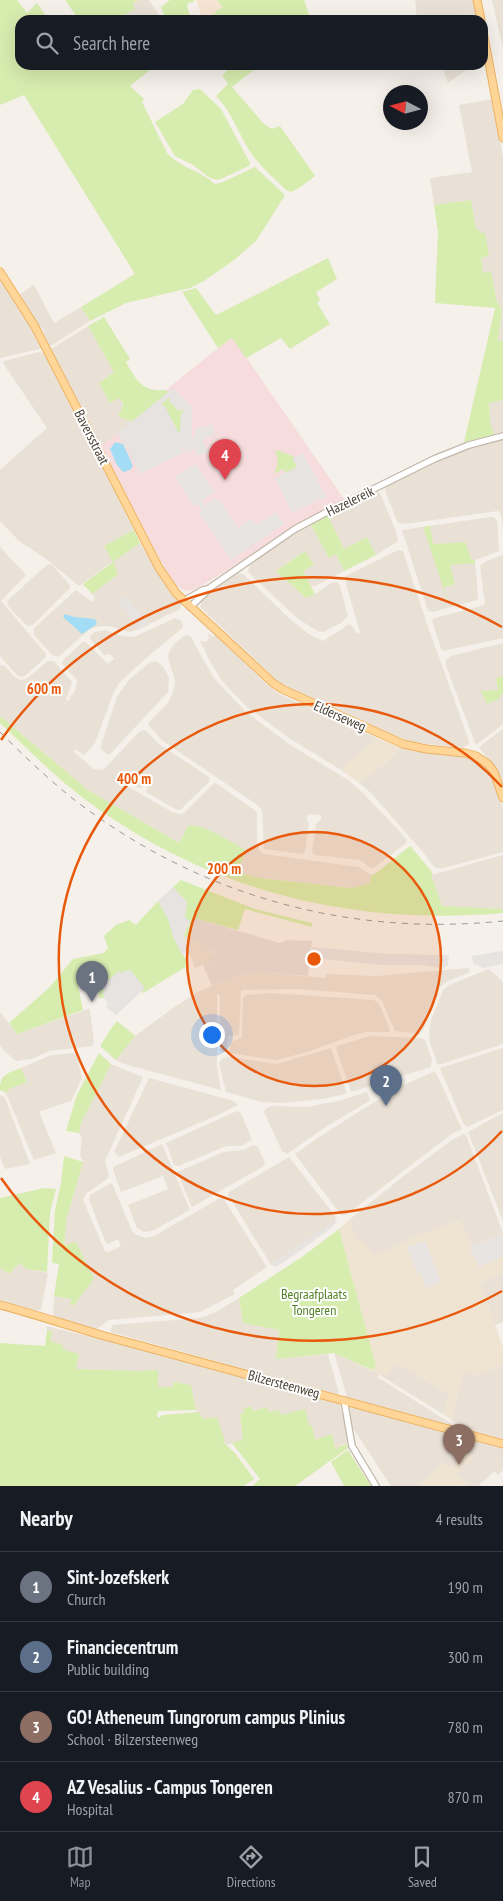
<!DOCTYPE html>
<meta charset="utf-8">
<style>
body{margin:0;font-family:"PT Sans Narrow",sans-serif;background:#242831;color:#f1f3f6}
.compass{position:absolute;left:383px;top:85px;width:45px;height:45px;border-radius:50%;background:#171b24;box-shadow:0 5px 20px #0002;rotate:276deg}
.you{position:absolute;left:211px;top:1034px;width:18px;height:18px;margin:-12px;border:4px solid #fff;border-radius:50%;background:#1a73e8;box-shadow:0 0 0 8px #1a73e833}
.badge{display:grid;place-items:center;width:32px;height:32px;border-radius:50%;background:#8c9099;color:#fff;font-size:16px;font-weight:700}
.pin{position:absolute;translate:-50% -41px;filter:drop-shadow(0 1px 2px #0008)}
.pin::after{content:'';position:absolute;top:26px;width:18px;height:15px;background:inherit;clip-path:polygon(0 0,100% 0,50% 100%)}
.list{margin:0;padding:0;list-style:none}
h2{display:flex;justify-content:space-between;align-items:center;height:65px;margin:0;padding:0 20px;font-size:21px}
h2 small{font-size:16px;font-weight:400;color:#9ea1a6}
.list li{display:grid;grid-template-columns:32px 1fr auto;gap:15px;align-items:center;box-sizing:border-box;height:70px;padding:0 20px;border-top:1px solid #363941}
.list b{display:block;font-size:19px;white-space:nowrap}
.list p{margin:0;font-size:16px;white-space:nowrap;color:#9ea1a6}
.list em{font-size:16px;font-style:normal;color:#9ea1a6}
.icon{flex:none;width:28px;height:28px;fill:none;stroke:currentColor;stroke-width:2;stroke-linecap:round;stroke-linejoin:round}
.map{position:relative;flex:none;width:503px;height:1486px;overflow:hidden}
.search{position:absolute;background:#171b24;box-shadow:0 5px 20px #0002;left:15px;right:15px;top:15px;height:55px;display:flex;align-items:center;gap:12px;box-sizing:border-box;padding:0 18px;border-radius:15px;color:#9ea1a6;font-size:19px}
.sheet{height:345px;background:#171b24}
nav{display:flex;justify-content:space-around;align-items:center;box-sizing:border-box;height:70px;border-top:1px solid #363941;background:#171b24;font-size:14px;color:#9ea1a6}
nav a{display:grid;justify-items:center;gap:2px}
nav .on{color:#8c9099}
.map>svg:first-child{display:block}
.residential{fill:#eae1d6}
.commercial{fill:#f8e4d3}
.industrial{fill:#e5dfda}
.education{fill:#efe4d2}
.medical{fill:#f6dcdc}
.green{fill:#d7ecaf}
.parking{fill:#e6e3e1;fill-rule:evenodd}
.water{fill:#a2ddf5}
.lines{fill:none;stroke-linecap:round;stroke-linejoin:round}
.minor-casing{stroke:#c2b7aa;stroke-width:8}
.major-casing{stroke:#ecb261;stroke-width:9}
.minor{stroke:#fff;stroke-width:5.5}
.major{stroke:#ffd698;stroke-width:7}
.rail{stroke:#989898;stroke-width:1;stroke-dasharray:6 6;stroke-linecap:butt}
.ring{fill:none;stroke:#e8590c;stroke-width:2.5}
.labels{text-anchor:middle;stroke-width:4;stroke-linejoin:round;paint-order:stroke}
.street-label{font-size:14px;fill:#4a4036;stroke:#fff}
.park-label{font-size:14px;fill:#528025;stroke:#fff}
.centre{fill:#e8590c;stroke:#fff;stroke-width:2.5}
.ring-label{font-size:15px;text-anchor:middle;font-weight:bold;fill:#e8590c;stroke:#fff;stroke-width:4;stroke-linejoin:round;paint-order:stroke}
</style>
<div class="map">
<svg width="503" height="1486" viewBox="0 0 503 1486">
<rect width="100%" height="100%" fill="#f5f0e9"/>
<g class="residential">
<path d="M139,0H149L162,20H115L134,9L133,3Z"/>
<path d="M415,0H473L477,20H417Z"/>
<path d="M492,0H503V49Z"/>
<path d="M442,65H473L448,83Z"/>
<path d="M492,99L503,157V341H497L502,310L496,299L491,272L483,273L481,258L489,256L480,234L476,229L471,200L434,205L430,178L472,172L459,105Z"/>
<path d="M0,280L28,323L38,343V346L40,345L41,347L39,349L0,358Z"/>
<path d="M34,285L54,323L81,307L90,321L52,345H49L42,328H40L20,294Z"/>
<path d="M88,326L114,372L99,383L121,400L123,406L118,416L126,420L133,421L101,446L51,349Z"/>
<path d="M39,352L44,353L134,530L104,546L113,562L140,543L164,583L181,602V606L179,610L169,614L140,629L130,632L109,626L97,627L90,629L58,657L52,655L34,635V628L76,590L92,602L95,598L92,594L118,573L112,562L79,586L45,558L19,541L0,521V470L47,428L3,363L4,361Z"/>
<path d="M503,400V433L494,435L490,422L489,403Z"/>
<path d="M503,438V528L501,514L498,511L405,524L398,523L385,491L387,485L448,456L470,447Z"/>
<path d="M375,491L380,493L396,531L398,541L376,555L367,537L344,549L327,514Z"/>
<path d="M490,517H494L497,521L499,550L497,552L475,560L478,597L477,600L433,612L428,611L402,530Z"/>
<path d="M310,523L329,557L336,554L344,571L315,586H311L303,571L314,565L304,551L276,571L306,598L320,591L331,583L337,582L340,586L348,616L341,623L323,632L317,631L297,618L248,572L250,564Z"/>
<path d="M0,547L26,575L1,601L46,654L45,658L25,676L22,677L17,675L0,656Z"/>
<path d="M398,550L403,551L426,621L469,741V744L462,748L413,742L396,736L280,683L200,607L204,597L237,573L243,574L291,620L310,635L323,641L350,624L357,633H359L360,632L346,584V576Z"/>
<path d="M503,555V638L443,651L441,649L432,620L435,618L485,605L480,566L486,561Z"/>
<path d="M48,564H51L70,585V588L33,625L27,626L8,606L7,601Z"/>
<path d="M175,618L182,621L183,627L181,629L145,659L119,683L113,694L95,743L91,748L84,755L75,749L74,752L94,769L103,770L139,732L145,730L159,744L209,777L210,781L180,810L175,809L146,792L148,786L145,783L143,787L138,788L125,780L123,784L174,813L180,814L184,813L214,783H216L257,812V844L260,852L264,854L359,867L371,875L370,883L351,888L260,878L239,873L237,872L246,852L188,827L179,843L174,840L88,790L0,716V665L5,666L15,677L21,680L26,679L48,661H54L72,682L66,700L69,701L71,695H73L77,683L76,679L62,664L63,660L83,642H86L108,664L114,659L110,654L104,655L90,639V636L95,632L105,630L122,636L134,637Z"/>
<path d="M208,633L213,637L215,635L218,636L266,684L279,694L377,738L341,770L289,738L246,706L223,682L212,665L200,641L206,642L209,639Z"/>
<path d="M188,635L191,637L213,677L246,712L289,744L348,780L362,792L401,833L407,840L406,843L372,869L360,860L315,855L312,852L316,824L321,820V815L309,814L306,818L309,823L305,852L302,854L264,849L262,812L259,806L163,741L148,725L150,721L168,703L173,692L175,681L168,657L169,652L175,643L184,636Z"/>
<path d="M503,643V676L497,678L498,690L481,691L500,695L503,694V724L476,745L446,666V660L451,656Z"/>
<path d="M155,661L163,666L169,678L168,692L112,752L109,755L107,754L100,748L117,697L129,680L149,663Z"/>
<path d="M503,729V787L496,770L479,747Z"/>
<path d="M399,748L418,752L467,757L478,761L484,766L490,772L503,808V852L440,869L434,867L423,852L371,793L358,782L388,761Z"/>
<path d="M503,855V909L442,906L431,875Z"/>
<path d="M191,936L216,954L212,962L195,968L183,937Z"/>
<path d="M469,968L470,972L448,981L440,987L424,1028L420,1034L395,1031L382,1001L375,995L298,989L241,990L239,1035L228,1036L226,1051L223,1053L220,1051V995L217,994V1067L221,1090L124,1064L116,1060L135,1036L176,1006L198,992L234,977L258,972L326,978V974L376,976Z"/>
<path d="M489,969L503,982V1044L438,1065L430,1043L429,1031L431,1020L443,990L449,985Z"/>
<path d="M271,993L374,1000L379,1004L390,1029L389,1032H367L357,1034L307,1052L277,1060L229,1053L231,1042L242,1037L243,998L246,995Z"/>
<path d="M88,1009L90,1010L94,1042L92,1046L50,1051L31,1059L16,1061L13,1059L0,1046V1012L17,1034Z"/>
<path d="M370,1036L421,1038L425,1040L432,1060L431,1067L351,1092L336,1048L337,1046Z"/>
<path d="M331,1048L346,1091V1094L323,1099L281,1103L261,1102L226,1092L219,1063L222,1058L232,1057L277,1064Z"/>
<path d="M503,1048V1110L467,1127L463,1123L440,1068Z"/>
<path d="M76,1053L82,1078L71,1101L67,1102L39,1112L56,1153L34,1160L6,1093L9,1089L27,1082L21,1068L51,1055Z"/>
<path d="M111,1064L143,1077L105,1161L109,1176L107,1179L87,1193L84,1197L83,1200L105,1251L109,1252L121,1246L118,1239L108,1244L106,1243L89,1200L90,1195L111,1183L113,1185L132,1231L135,1234L146,1238L154,1236L220,1198H223L267,1267L233,1290L235,1294L200,1312L109,1320L95,1330L53,1317L54,1296L71,1299L74,1305L64,1245L67,1217L83,1161L80,1155L82,1137L79,1133L81,1123Z"/>
<path d="M433,1072L436,1073L462,1129L453,1133L346,1215H341L295,1154L322,1135L397,1088Z"/>
<path d="M149,1078L234,1101L238,1105L218,1115L119,1157L114,1152Z"/>
<path d="M367,1092L370,1099L369,1101L327,1126L287,1154L282,1151L264,1112L266,1108L271,1106L307,1107L338,1101Z"/>
<path d="M0,1095L5,1098L30,1164L5,1169L0,1157Z"/>
<path d="M237,1111L241,1113L252,1140L241,1146H226L179,1166L174,1165L166,1143Z"/>
<path d="M503,1113V1221L468,1132Z"/>
<path d="M463,1134L466,1135L503,1233L472,1247L459,1221L374,1256L368,1248L358,1244L349,1220L405,1175L452,1140Z"/>
<path d="M162,1144L190,1210L152,1231L144,1232L137,1228L128,1205L168,1189L163,1176L121,1192L113,1170V1167Z"/>
<path d="M254,1145L258,1147L265,1163L264,1166L192,1207L177,1172L224,1152L243,1150Z"/>
<path d="M289,1157L336,1217L333,1222L271,1265L228,1195L229,1192Z"/>
<path d="M18,1263L27,1269L48,1273L41,1310H34L0,1301V1268L9,1274Z"/>
<path d="M503,1273V1322L495,1325L480,1283Z"/>
<path d="M239,1298L243,1323L279,1330L276,1359L328,1354L339,1393L337,1394L234,1366L111,1332L110,1330L113,1325L200,1318L214,1313Z"/>
<path d="M46,1326L149,1351L339,1403L346,1427L347,1444H343L336,1452L315,1440L311,1425L309,1426L268,1412L266,1407L252,1411L251,1407L244,1413L240,1414L244,1441L226,1445L196,1410L190,1385L173,1383V1387H158V1370L141,1371L75,1369L61,1349L50,1341L53,1332L47,1330Z"/>
<path d="M334,1353L379,1374L377,1377L452,1424L451,1426L347,1397Z"/>
<path d="M397,1363L449,1394L443,1414L383,1377Z"/>
<path d="M503,1365V1439L465,1429L451,1420L463,1370L476,1375Z"/>
<path d="M351,1405L503,1446V1470L498,1475L495,1471L478,1486H470L455,1474L473,1457L450,1469L443,1462L420,1486H391L353,1428L350,1414Z"/>
</g>
<path class="commercial" d="M196,0H217L223,8L216,13L202,18Z"/>
<path class="industrial" d="M194,918L280,943L287,940L312,941L308,976L258,972L234,977L212,986L203,965L212,962L210,957L216,954L191,936Z"/>
<g class="education">
<path d="M377,738L399,748L388,761L358,782L341,770Z"/>
<path d="M349,1220L358,1243L363,1241L374,1256L410,1239L459,1220L472,1247L503,1233V1273L480,1283L503,1347V1365L476,1375L463,1371L451,1420L443,1414L449,1394L397,1363L383,1377L372,1370L376,1366L339,1229Z"/>
<path d="M467,1451L473,1457L455,1474L470,1486H420L443,1462L450,1468Z"/>
</g>
<path class="medical" d="M232,337L344,499L293,527L236,565L194,590L188,591L177,587L169,576L101,446L168,393L166,390Z"/>
<g class="green">
<path d="M0,0H17L27,13L37,3L49,20H20V65H156L130,86L144,99L142,102L167,153C179,167 201,171 215,184L223,182L255,167L285,195L256,241L234,260L204,281L190,288L126,303L90,321L81,307L135,274L24,95L0,105Z"/>
<path d="M65,0H139L133,3L135,9L115,20H79Z"/>
<path d="M170,0H195L192,3L189,2L187,6L190,15H192L193,18L198,15L200,19L216,13L215,11L223,8L217,0H304L311,20H166L161,7Z"/>
<path d="M223,65H264L251,72L232,87L264,124L272,129L280,126L315,176L299,188L291,192L286,190C275,179 262,168 253,156C239,136 233,113 216,96L228,84L222,75L227,71Z"/>
<path d="M200,89L221,109L250,163L249,166L223,178L218,180L210,178L193,165L175,156L155,122L183,104L193,90Z"/>
<path d="M471,200L476,229H479L480,233H485L489,256L481,258L483,273L491,271L496,299L502,310L498,340L503,341V400L489,403L490,421L494,435L464,442L495,308L435,303L438,232L434,205Z"/>
<path d="M328,258L337,279L316,292L320,300L317,303L330,324L290,349L281,338L246,358L232,338L218,348L182,292L196,288L216,315Z"/>
<path d="M104,317L130,359L126,362C136,380 143,393 166,390L168,393L133,421L126,420L118,416L123,406V403L119,398L110,403L99,383L114,372L88,326Z"/>
<path d="M168,398H171L180,411L181,409L184,411L182,414L181,432L178,434L164,405L160,406Z"/>
<path d="M277,450L295,457L293,458L297,467L286,473L283,469L274,474C277,466 280,461 275,452Z"/>
<path d="M327,514L344,549L367,537L376,555L344,571L336,554L329,558L310,523Z"/>
<path d="M430,526L433,544L465,542L471,559L475,560V563L450,565L455,584L444,587L450,608L423,527Z"/>
<path d="M134,530L140,543L113,562L118,574L92,594L83,584L113,562L104,546Z"/>
<path d="M305,551L314,565L303,571L315,594L306,598L276,571Z"/>
<path d="M503,676V694L500,695V698L487,704L481,691L498,690L496,678Z"/>
<path d="M0,716L88,790L174,840L179,843L188,826C201,822 231,842 244,849L246,852L237,871L239,873L260,878L351,888L370,883L371,875L375,874L410,846L433,873L431,875L442,906L503,909V913C354,926 216,893 94,806C60,782 30,751 0,723Z"/>
<path d="M181,880L255,909L312,923V927L245,909L238,930L194,918L191,936L183,937L190,922L184,917L187,902L173,887Z"/>
<path d="M158,901L168,919L174,939L187,962V966L143,993L141,991L144,988L130,970L122,973L107,984L103,995L105,998H99L96,977L81,983L78,986L83,1010L17,1034L9,1023L49,988L73,959L104,953L108,948L104,936L116,925L129,920L136,925Z"/>
<path d="M117,1021L135,1036L116,1060L101,1047V1045L110,1030Z"/>
<path d="M99,1053L111,1064L81,1123L79,1133L66,1131L77,1095Z"/>
<path d="M21,1068L27,1082L9,1089L6,1093L0,1090C0,1073 8,1074 21,1068Z"/>
<path d="M64,1156L83,1162L67,1217L64,1245L76,1242L94,1279L74,1305H70L71,1299L54,1296L59,1264L52,1263L55,1210L61,1183Z"/>
<path d="M44,1188L56,1189L50,1213L47,1272L27,1269L19,1263L9,1274L0,1268V1198Z"/>
<path d="M339,1229L376,1366L372,1370L334,1353L276,1359L279,1330L243,1323L239,1298L302,1257Z"/>
<path d="M47,1330L53,1332L50,1341L63,1345L62,1349L79,1354L76,1369L141,1371L158,1370V1387H173V1382L191,1385L196,1410L158,1411L157,1416L159,1418L163,1415L198,1412L204,1419L217,1417L225,1441L223,1442L235,1453L254,1479L244,1486H0V1343L45,1346Z"/>
<path d="M251,1406L253,1411L267,1407L268,1412L279,1410L281,1415L305,1409L309,1426L312,1425L315,1440L332,1434L336,1451L338,1447L347,1444L348,1448L295,1486H252L260,1479L232,1443L243,1440L240,1414L244,1413L243,1409Z"/>
<path d="M348,1450L351,1455L371,1486H344L331,1462Z"/>
</g>
<g class="parking">
<path d="M173,388L192,407V438H194L196,427H205L211,424L215,434L203,440L208,452L198,456L194,449L185,453V448L183,446V453L140,474L118,433ZM168,398H171L169,401L179,411L182,409L184,411L181,414L180,432L179,433L164,405L160,406Z"/>
<path d="M303,453L326,497L318,501L315,497L316,501L292,513L275,478L297,467L292,458Z"/>
<path d="M195,464L215,492L201,501L206,508L207,507L205,504L215,498L217,501L219,499L238,528L251,519L256,525L276,512L284,524L231,560L199,513L202,511L197,504L194,506L175,477Z"/>
<path d="M124,596L149,624L140,629L118,601Z"/>
<path d="M173,887L187,902L185,917L190,922L183,937L189,951L182,954L174,939L168,919L158,901Z"/>
<path d="M312,947L387,954L449,955L448,966H445V969L423,965H384L311,958Z"/>
<path d="M503,951V964L483,968L474,964L471,956Z"/>
<path d="M125,970L127,972L130,970L145,988L116,1015L106,1007L108,1005L103,995V985L107,984L106,982L119,971L122,973Z"/>
<path d="M335,1220L338,1221L332,1227L297,1253L276,1267L271,1265Z"/>
<path d="M502,1234L503,1256L479,1267L470,1248Z"/>
<path d="M425,1241L441,1282L426,1288L421,1273H417L407,1247Z"/>
</g>
<g class="water">
<path d="M115,442L123,444L133,466L130,470L123,472L117,465L110,449Z"/>
<path d="M65,614L74,617L95,619L97,624L82,634L63,617Z"/>
</g>
<g class="lines">
<defs>
<g id="minor">
<path d="M184,601L203,590L208,589L295,529L327,512L434,459L469,445L503,436"/>
<path d="M190,607L204,594L208,589"/>
<path d="M344,1400L352,1446L376,1486"/>
</g>
<g id="major">
<path d="M477,0L481,20"/>
<path d="M483,31L503,138"/>
<path d="M0,272L34,325L159,568L176,593L273,683L282,689L403,744L426,749L465,753L476,756L488,764L494,772L503,798"/>
<path d="M0,1305C34,1314 67,1325 101,1335L503,1444"/>
</g>
</defs>
<use href="#minor" class="minor-casing"/>
<use href="#major" class="major-casing"/>
<use href="#minor" class="minor"/>
<use href="#major" class="major"/>
<path class="rail" d="M0,732C23,755 47,778 72,798C197,895 346,937 503,921"/>
</g>
<circle cx="314" cy="959" r="127" fill="#e8590c" fill-opacity=".12"/>
<g class="ring">
<circle cx="314" cy="959" r="127"/>
<path d="M502 1131A255 255 0 1 1 502 787"/>
<path d="M502 1291A382 382 0 0 1 1 1178M1 740A382 382 0 0 1 502 627"/>
</g>
<g class="labels">
<g class="street-label">
<text transform="translate(92 437) rotate(63)" y="5">Baversstraat</text>
<text transform="translate(350 501) rotate(-26)" y="5">Hazelereik</text>
<text transform="translate(340 716) rotate(24)" y="5">Elderseweg</text>
<text transform="translate(284 1384) rotate(15)" y="5">Bilzersteenweg</text>
</g>
<g class="park-label">
<text x="314" y="1299">Begraafplaats<tspan x="314" dy="16">Tongeren</tspan></text>
</g>
</g>
<circle cx="314" cy="959" r="8" class="centre"/>
<g class="ring-label">
<text x="44" y="694">600 m</text>
<text x="134" y="784">400 m</text>
<text x="224" y="874">200 m</text>
</g>
</svg>
<svg class="compass" viewBox="-18 -18 36 36"><path d="M0-13l5 13h-10z" fill="#e53935"/><path d="M0 13l5-13h-10z" fill="#9ea1a6"/></svg>
<div class="you"></div>
<div class="pin badge" style="left:92px;top:1002px;background:#6b7280">1</div>
<div class="pin badge" style="left:386px;top:1106px;background:#5c6f8a">2</div>
<div class="pin badge" style="left:459px;top:1465px;background:#8d6e63">3</div>
<div class="pin badge" style="left:225px;top:480px;background:#e0444e">4</div>
<div class="search"><svg class="icon" aria-label="search" viewBox="0 0 24 24"><circle cx="10" cy="10" r="6"/><path d="M15 15l6 6"/></svg>Search here</div>
</div>
<section class="sheet">
<h2>Nearby<small>4 results</small></h2>
<ul class="list">
<li><span class="badge" style="background:#6b7280">1</span><div><b>Sint-Jozefskerk</b><p>Church</p></div><em>190 m</em></li>
<li><span class="badge" style="background:#5c6f8a">2</span><div><b>Financiecentrum</b><p>Public building</p></div><em>300 m</em></li>
<li><span class="badge" style="background:#8d6e63">3</span><div><b>GO! Atheneum Tungrorum campus Plinius</b><p>School · Bilzersteenweg</p></div><em>780 m</em></li>
<li><span class="badge" style="background:#e0444e">4</span><div><b>AZ Vesalius - Campus Tongeren</b><p>Hospital</p></div><em>870 m</em></li>
</ul>
</section>
<nav>
<a class="on"><svg class="icon" aria-label="map" viewBox="0 0 24 24"><path d="M3 6l6-2 6 2 6-2v14l-6 2-6-2-6 2zM9 4v14M15 6v14"/></svg>Map</a>
<a><svg class="icon" aria-label="directions" viewBox="0 0 24 24"><path d="M12 3l9 9-9 9-9-9zM9 14v-3h6M13 9l2 2-2 2"/></svg>Directions</a>
<a><svg class="icon" aria-label="saved" viewBox="0 0 24 24"><path d="M7 4h10v16l-5-4-5 4z"/></svg>Saved</a>
</nav>
